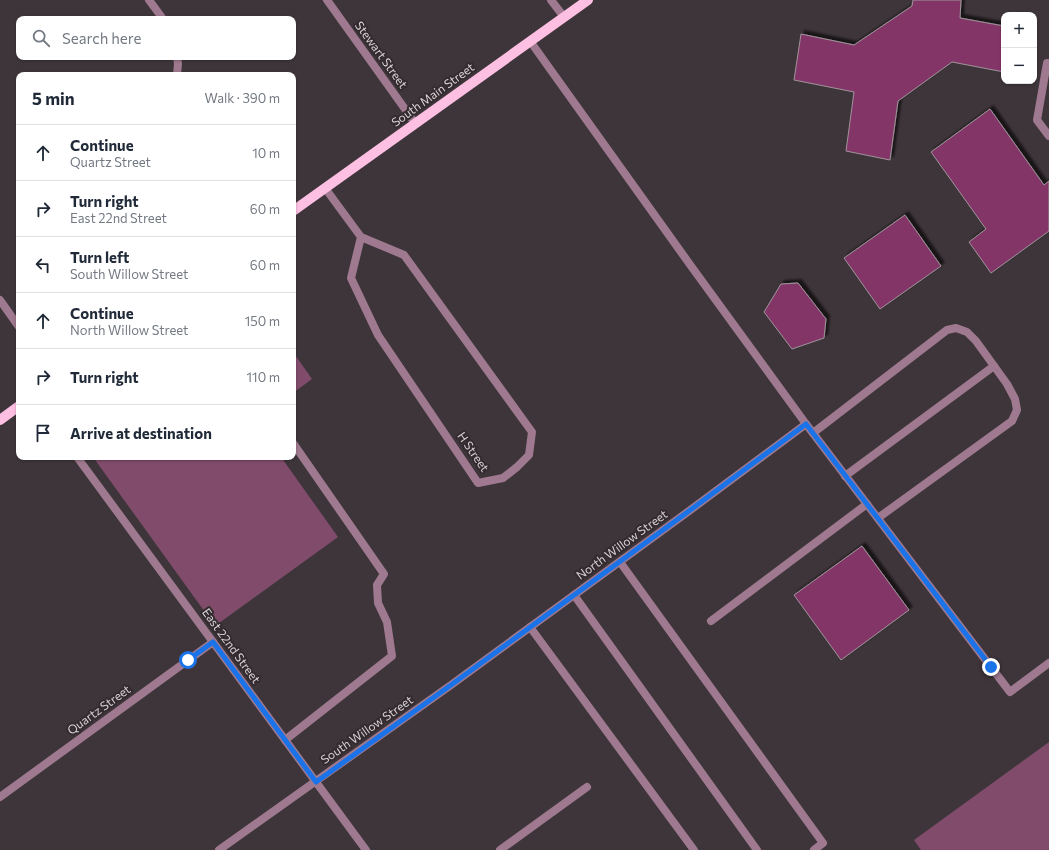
<!DOCTYPE html>
<meta charset="utf-8">
<style>
body{margin:0;font-family:Commissioner,sans-serif;background:#f2f2f3;color:#1f2937}
.controls{position:absolute;right:12px;top:12px;display:grid;overflow:hidden;border-radius:8px;box-shadow:0 1px 3px #0004}
.controls button{width:36px;height:36px;display:grid;place-items:center;padding:0;border:0;border-bottom:1px solid #e0e1e3;background:#fff;color:#1f2937;font:20px sans-serif}
.stop{position:absolute;width:12px;height:12px;margin:-9px;border:3px solid #1a73e8;border-radius:50%;background:#fff}
.stop.end{background:#1a73e8;border-color:#fff;box-shadow:0 1px 4px #0008}
.list{margin:0;padding:0;list-style:none}
h2{display:flex;justify-content:space-between;align-items:center;height:52px;margin:0;padding:0 16px;font-size:17px}
h2 small{font-size:13px;font-weight:400;color:#747a83}
.list li{display:grid;grid-template-columns:26px 1fr auto;gap:12px;align-items:center;box-sizing:border-box;height:56px;padding:0 16px;border-top:1px solid #e0e1e3}
.list b{display:block;font-size:15px;white-space:nowrap}
.list p{margin:0;font-size:13px;white-space:nowrap;color:#747a83}
.list em{font-size:13px;font-style:normal;color:#747a83}
.icon{flex:none;width:22px;height:22px;fill:none;stroke:currentColor;stroke-width:2;stroke-linecap:round;stroke-linejoin:round}
.map{position:relative;flex:none;width:1049px;height:850px;overflow:hidden}
.search{position:absolute;background:#fff;box-shadow:0 1px 3px #0004;left:16px;top:16px;width:280px;height:44px;display:flex;align-items:center;gap:10px;box-sizing:border-box;padding:0 14px;border-radius:8px;color:#747a83;font-size:15px}
.panel{position:absolute;background:#fff;box-shadow:0 1px 3px #0004;left:16px;top:72px;width:280px;height:388px;border-radius:8px}
.map>svg:first-child{display:block}
.green{fill:#814c6c}
.building{fill:#843668;stroke:#9e949a;filter:url(#shadow)}
.lines{fill:none;stroke-linecap:round;stroke-linejoin:round}
.service{stroke:#9f798f;stroke-width:8}
.minor{stroke:#9f798f;stroke-width:8}
.primary{stroke:#fdbfe2;stroke-width:10}
.route{stroke:#1a73e8;stroke-width:5}
.labels{text-anchor:middle;stroke-width:4;stroke-linejoin:round;paint-order:stroke}
.street-label{font-size:12px;fill:#d8d2d5;stroke:#332b2f}
</style>
<div class="map">
<svg width="1049" height="850" viewBox="0 0 1049 850">
<defs>
<filter id="shadow"><feDropShadow dx="3.5" dy="-3.5" stdDeviation="1" flood-color="#0009"/></filter>
</defs>
<rect width="100%" height="100%" fill="#3e353a"/>
<g class="green">
<path d="M293,352L312,379L293,393Z"/>
<path d="M93,457H281L338,537L215,626Z"/>
<path d="M1049,742V850H921L914,840Z"/>
</g>
<g class="building">
<path d="M913,0H961L960,18L1004,26V72L952,62L898,101L890,160L846,151L854,92L794,80L801,34L854,45L912,6Z"/>
<path d="M990,109L1044,185L1049,181V231L991,273L969,242L986,229L931,152Z"/>
<path d="M905,215L941,266L880,309L844,258Z"/>
<path d="M798,283L826,319L824,338L792,349L764,312L781,284Z"/>
<path d="M862,546L909,610L841,660L794,595Z"/>
</g>
<g class="lines">
<g class="service">
<path d="M551,0L564,17"/>
<path d="M530,41L691,266L806,424"/>
<path d="M1049,63H1047L1037,120L1049,136"/>
<path d="M813,433L947,330L956,328L967,332L976,341L1007,384L1015,399L1017,410L1012,421L878,518"/>
<path d="M845,476L994,366"/>
<path d="M620,562L823,843L814,850"/>
<path d="M574,595L757,850"/>
<path d="M711,621L867,504"/>
<path d="M530,627L694,850"/>
<path d="M285,740L392,656L387,622L378,603L377,585L384,574L293,443"/>
<path d="M500,850L587,787"/>
</g>
<g class="minor">
<path d="M149,0L163,19"/>
<path d="M327,0L415,123"/>
<path d="M177,75L178,64L177,57"/>
<path d="M325,188L361,237L351,278L378,335L478,483L503,478L517,467L529,455L532,432L404,255L361,237"/>
<path d="M0,300L19,327"/>
<path d="M77,457L366,850"/>
<path d="M0,797L213,642"/>
<path d="M219,850L451,685L689,511L806,424L1010,692L1049,663"/>
</g>
<g class="primary">
<path d="M293,211L588,0"/>
<path d="M0,420L19,406"/>
</g>
</g>
<g class="lines">
<path class="route" d="M188,660L213,642L316,782L451,685L689,511L806,424L991,667"/>
</g>
<g class="labels">
<g class="street-label">
<text transform="translate(381 55) rotate(54)" y="4">Stewart Street</text>
<text transform="translate(433 95) rotate(-36)" y="4">South Main Street</text>
<text transform="translate(473 452) rotate(55)" y="4">H Street</text>
<text transform="translate(622 545) rotate(-36)" y="4">North Willow Street</text>
<text transform="translate(231 646) rotate(54)" y="4">East 22nd Street</text>
<text transform="translate(99 710) rotate(-36)" y="4">Quartz Street</text>
<text transform="translate(367 730) rotate(-35)" y="4">South Willow Street</text>
</g>
</g>
</svg>
<div class="controls">
<button>+</button>
<button>−</button>
</div>
<div class="stop" style="left:188px;top:660px"></div>
<div class="stop end" style="left:991px;top:667px"></div>
<div class="search"><svg class="icon" aria-label="search" viewBox="0 0 24 24"><circle cx="10" cy="10" r="6"/><path d="M15 15l6 6"/></svg>Search here</div>
<section class="panel">
<h2>5 min<small>Walk · 390 m</small></h2>
<ul class="list">
<li><svg class="icon" aria-label="ahead" viewBox="0 0 24 24"><path d="M12 20V5M6 11l6-6 6 6"/></svg><div><b>Continue</b><p>Quartz Street</p></div><em>10 m</em></li>
<li><svg class="icon" aria-label="right" viewBox="0 0 24 24"><path d="M7 20v-9h11M14 6l5 5-5 5"/></svg><div><b>Turn right</b><p>East 22nd Street</p></div><em>60 m</em></li>
<li><svg class="icon" aria-label="left" viewBox="0 0 24 24"><path d="M17 20v-9H6M10 6l-5 5 5 5"/></svg><div><b>Turn left</b><p>South Willow Street</p></div><em>60 m</em></li>
<li><svg class="icon" aria-label="ahead" viewBox="0 0 24 24"><path d="M12 20V5M6 11l6-6 6 6"/></svg><div><b>Continue</b><p>North Willow Street</p></div><em>150 m</em></li>
<li><svg class="icon" aria-label="right" viewBox="0 0 24 24"><path d="M7 20v-9h11M14 6l5 5-5 5"/></svg><div><b>Turn right</b></div><em>110 m</em></li>
<li><svg class="icon" aria-label="arrive" viewBox="0 0 24 24"><path d="M6 21V4h12l-3 4 3 4H6"/></svg><div><b>Arrive at destination</b></div></li>
</ul>
</section>
</div>
